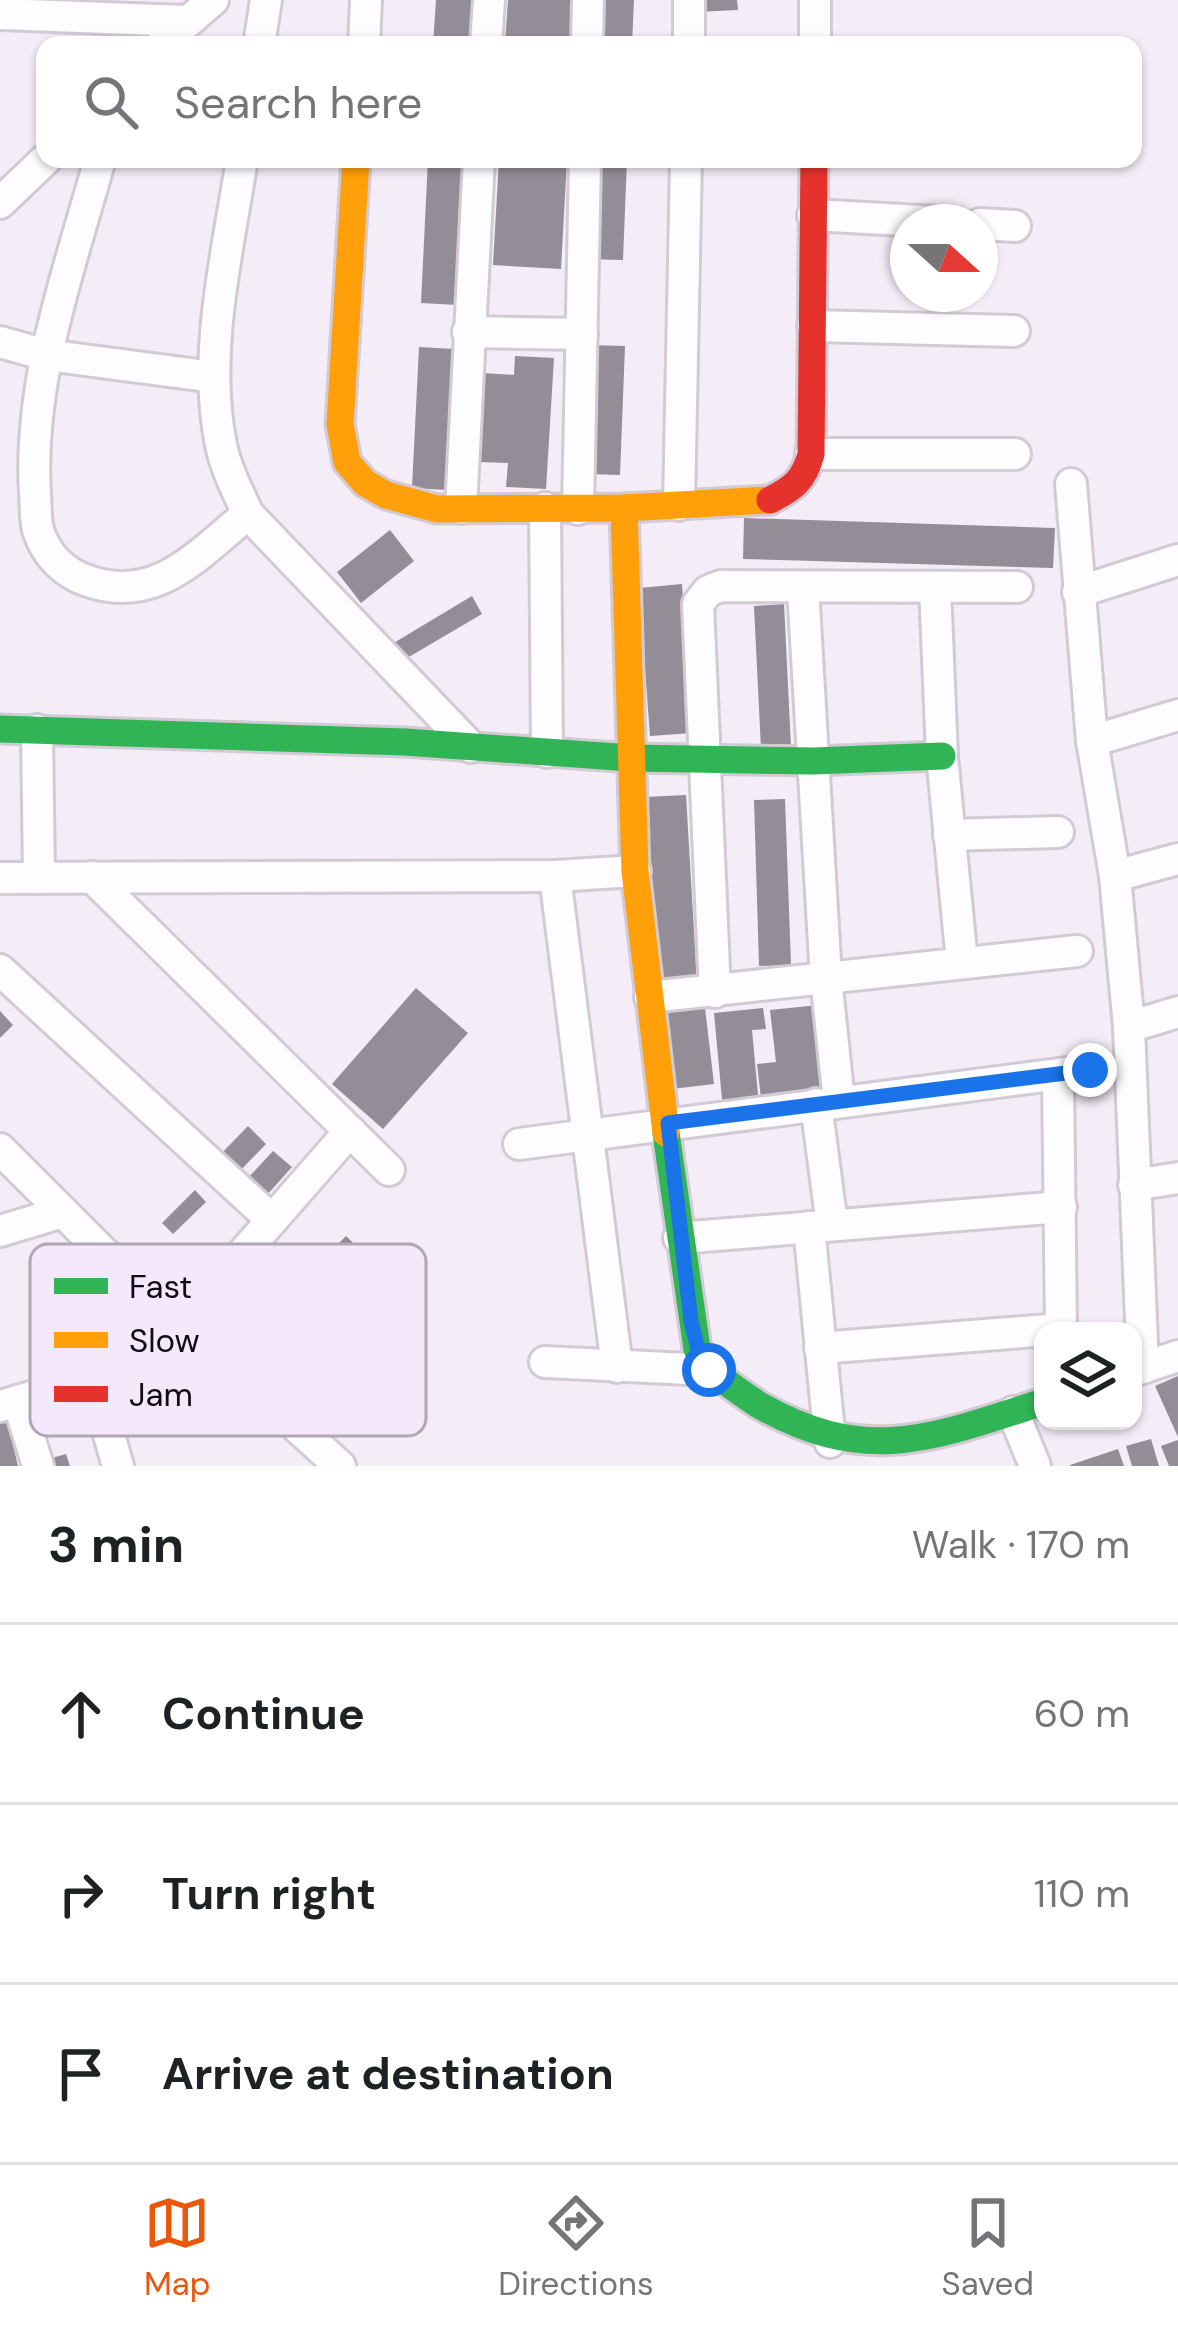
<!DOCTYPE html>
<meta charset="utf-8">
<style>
body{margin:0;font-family:"DM Sans",sans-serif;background:#f2f2f2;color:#202124}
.controls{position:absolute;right:36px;bottom:36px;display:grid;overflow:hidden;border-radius:24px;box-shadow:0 3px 9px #0004}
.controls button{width:108px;height:108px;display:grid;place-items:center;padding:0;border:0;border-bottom:3px solid #e0e0e0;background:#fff;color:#202124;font:60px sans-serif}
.compass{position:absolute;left:890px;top:204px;width:108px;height:108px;border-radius:50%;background:#fff;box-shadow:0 3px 9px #0004;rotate:111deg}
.stop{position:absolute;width:36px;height:36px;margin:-27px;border:9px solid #1a73e8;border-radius:50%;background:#fff}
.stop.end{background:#1a73e8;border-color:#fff;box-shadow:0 3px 12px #0008}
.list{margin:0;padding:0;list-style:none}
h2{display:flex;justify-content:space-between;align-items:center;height:156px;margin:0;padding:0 48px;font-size:51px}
h2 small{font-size:39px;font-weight:400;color:#757577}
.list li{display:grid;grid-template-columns:78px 1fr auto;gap:36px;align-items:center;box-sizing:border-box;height:180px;padding:0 48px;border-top:3px solid #e0e0e0}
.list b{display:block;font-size:45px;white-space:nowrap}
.list em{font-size:39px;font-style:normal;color:#757577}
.icon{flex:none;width:66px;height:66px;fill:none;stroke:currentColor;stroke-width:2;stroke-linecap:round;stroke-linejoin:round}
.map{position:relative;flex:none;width:1178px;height:1466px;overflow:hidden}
.search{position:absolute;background:#fff;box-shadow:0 3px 9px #0004;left:36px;right:36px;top:36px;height:132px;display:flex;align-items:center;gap:30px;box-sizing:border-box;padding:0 42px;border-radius:24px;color:#757577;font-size:45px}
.sheet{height:696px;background:#fff}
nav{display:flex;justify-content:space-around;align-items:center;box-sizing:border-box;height:168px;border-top:3px solid #e0e0e0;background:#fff;font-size:33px;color:#757577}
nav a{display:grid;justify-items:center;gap:6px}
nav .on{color:#ea580c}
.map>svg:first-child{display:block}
.building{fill:#938d97}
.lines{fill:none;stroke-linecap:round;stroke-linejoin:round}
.street-casing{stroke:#d2cad4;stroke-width:36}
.fast-casing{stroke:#d2cad4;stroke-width:33}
.slow-casing{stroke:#d2cad4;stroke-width:33}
.jam-casing{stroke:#d2cad4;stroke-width:33}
.street{stroke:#fdfcfe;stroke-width:30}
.fast{stroke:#30b455;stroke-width:27}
.slow{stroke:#ff9f0a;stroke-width:27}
.jam{stroke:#e5322d;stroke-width:27}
.route{stroke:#1a73e8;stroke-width:15}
.key{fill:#f6e8fb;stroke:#b2a5b6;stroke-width:3}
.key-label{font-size:33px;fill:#120a15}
</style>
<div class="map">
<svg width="1178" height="1466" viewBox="0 0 1178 1466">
<rect width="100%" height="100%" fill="#f4ecf7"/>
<g class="building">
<path d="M436,0H472L470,45H433Z"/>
<path d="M508,0H576L573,45H505Z"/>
<path d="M595,0H634L632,45H593Z"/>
<path d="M696,0H737L738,10L696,12Z"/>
<path d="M428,159H464L457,305L421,303Z"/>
<path d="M499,159H567L561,269L493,265Z"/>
<path d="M588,159H627L623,260L584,259Z"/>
<path d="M589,345L625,346L620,475L584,474Z"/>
<path d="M419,347L454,349L447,490L412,488Z"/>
<path d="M515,356L554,358L546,489L506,487L508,463L478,462L483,373L514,375Z"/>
<path d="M744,518L1055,528L1053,568L743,559Z"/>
<path d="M390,530L414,561L361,603L337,572Z"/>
<path d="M682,584L692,733L650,736L639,588Z"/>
<path d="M472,596L482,614L402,661L392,644Z"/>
<path d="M784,604L791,747L761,749L754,606Z"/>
<path d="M686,795L697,983L657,985L645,797Z"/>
<path d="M785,799L791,965L759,966L754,800Z"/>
<path d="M416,988L468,1033L383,1129L332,1084Z"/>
<path d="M818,1005L828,1099L762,1107L757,1064L776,1062L770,1010Z"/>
<path d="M705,1008L714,1084L672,1089L663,1013Z"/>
<path d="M763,1008L766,1029L752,1030L759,1106L723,1110L714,1013Z"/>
<path d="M0,1011L13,1025L0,1038Z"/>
<path d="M248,1126L266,1144L236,1175L218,1157Z"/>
<path d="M273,1151L292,1167L266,1196L247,1179Z"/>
<path d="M195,1190L206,1202L173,1234L162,1223Z"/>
<path d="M346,1236L387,1276L354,1310L312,1270Z"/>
<path d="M1178,1376V1437L1155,1386Z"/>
<path d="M6,1417L18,1466H0V1419Z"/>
<path d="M1151,1439L1159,1466H1132L1126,1446Z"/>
<path d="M1178,1440V1466H1169L1161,1446Z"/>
<path d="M1118,1449L1124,1466H1071L1070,1465Z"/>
<path d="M66,1454L70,1466H43L41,1461Z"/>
</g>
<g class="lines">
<defs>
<g id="street">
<path d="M0,14L185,21"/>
<path d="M161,45L213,0"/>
<path d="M259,45L266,0"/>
<path d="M364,45L366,0"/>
<path d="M486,45L489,0"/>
<path d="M587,45L588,0"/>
<path d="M689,45V0"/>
<path d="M815,45V0"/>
<path d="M100,159C70,268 28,379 35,494C36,505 35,519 38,530C46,555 64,573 88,581C157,605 198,554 248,514"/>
<path d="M242,159C228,251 202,352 221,445C226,469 238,492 248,514L471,747"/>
<path d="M0,203L46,159"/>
<path d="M813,215L938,222"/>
<path d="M980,224L1015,226"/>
<path d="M813,326L1014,331"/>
<path d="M468,332L582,334"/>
<path d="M0,342L46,355L214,377"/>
<path d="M811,454H1015"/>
<path d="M1071,484L1092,741L1115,876L1129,1027L1143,1368"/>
<path d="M679,505L686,159"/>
<path d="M461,508L479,159"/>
<path d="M545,508L547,752"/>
<path d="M578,509L585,159"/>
<path d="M935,587L942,756L962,962"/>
<path d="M803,588L826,978L839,1101"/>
<path d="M1078,592L1178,560"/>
<path d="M37,730L39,878"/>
<path d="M1092,741L1178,715"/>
<path d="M949,835L1058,832"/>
<path d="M555,876L617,1367"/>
<path d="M1115,876L1178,859"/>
<path d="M92,877L389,1170"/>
<path d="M0,878L555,876L635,871"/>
<path d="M0,970L272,1220"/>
<path d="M715,992L698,604L708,591L721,586L1017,587"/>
<path d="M650,997L1077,951"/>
<path d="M1129,1027L1178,1012"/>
<path d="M1058,1075L1061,1331"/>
<path d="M816,1104L832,1225"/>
<path d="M519,1144L1090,1070"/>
<path d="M0,1149L102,1251L340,1466"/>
<path d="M1134,1185L1178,1178"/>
<path d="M809,1227L830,1442"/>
<path d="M0,1231L63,1212"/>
<path d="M679,1238L1061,1207"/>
<path d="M820,1348L1061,1329"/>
<path d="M545,1362L709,1370"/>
<path d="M1133,1371L1178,1356"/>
<path d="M93,1379L118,1466"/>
<path d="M18,1401L38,1466"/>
<path d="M0,1406L93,1379L182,1323L350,1131"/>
<path d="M1013,1412L1035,1466"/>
</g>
<g id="fast">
<path d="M0,729L405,742L631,758L813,761L942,756"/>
<path d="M666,1133L697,1349C712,1375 734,1388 759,1405C866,1466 932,1438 1043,1402"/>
</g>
<g id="slow">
<path d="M356,159L340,424L347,462L365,483L386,495L437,509L624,508L770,500"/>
<path d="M624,508L635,871L666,1133"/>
</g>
<path id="jam" d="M770,500C794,488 804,480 811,454L814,159"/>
</defs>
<use href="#street" class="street-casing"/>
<use href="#fast" class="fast-casing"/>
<use href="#slow" class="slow-casing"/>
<use href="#jam" class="jam-casing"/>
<use href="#street" class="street"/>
<use href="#fast" class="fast"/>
<use href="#slow" class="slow"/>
<use href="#jam" class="jam"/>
</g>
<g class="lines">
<path class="route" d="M709,1370L698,1349L691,1321L668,1123L1090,1070"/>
</g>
<rect x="30" y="1244" width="396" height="192" rx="18" class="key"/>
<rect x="54" y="1278" width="54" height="16" fill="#30b455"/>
<rect x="54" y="1332" width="54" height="16" fill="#ff9f0a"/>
<rect x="54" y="1386" width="54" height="16" fill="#e5322d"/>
<g class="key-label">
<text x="129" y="1298">Fast</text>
<text x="129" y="1352">Slow</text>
<text x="129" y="1406">Jam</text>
</g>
</svg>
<div class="controls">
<button><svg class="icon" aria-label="layers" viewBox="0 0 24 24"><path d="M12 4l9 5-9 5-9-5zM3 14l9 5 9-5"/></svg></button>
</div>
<svg class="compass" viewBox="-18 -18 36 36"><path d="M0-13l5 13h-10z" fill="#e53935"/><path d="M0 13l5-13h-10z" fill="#757577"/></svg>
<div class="stop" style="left:709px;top:1370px"></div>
<div class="stop end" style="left:1090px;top:1070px"></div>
<div class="search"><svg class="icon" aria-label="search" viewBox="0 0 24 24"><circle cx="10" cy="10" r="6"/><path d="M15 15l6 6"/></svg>Search here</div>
</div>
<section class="sheet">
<h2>3 min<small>Walk · 170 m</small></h2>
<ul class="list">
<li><svg class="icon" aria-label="ahead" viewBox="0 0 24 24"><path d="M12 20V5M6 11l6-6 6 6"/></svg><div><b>Continue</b></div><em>60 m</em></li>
<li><svg class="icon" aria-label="right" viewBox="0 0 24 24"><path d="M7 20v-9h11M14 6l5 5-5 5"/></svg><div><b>Turn right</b></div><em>110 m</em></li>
<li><svg class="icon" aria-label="arrive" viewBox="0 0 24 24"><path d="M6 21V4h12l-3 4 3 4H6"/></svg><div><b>Arrive at destination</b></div></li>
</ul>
</section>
<nav>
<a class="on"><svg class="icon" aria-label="map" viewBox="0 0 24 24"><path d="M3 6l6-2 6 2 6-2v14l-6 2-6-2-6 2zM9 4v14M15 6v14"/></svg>Map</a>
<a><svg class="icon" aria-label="directions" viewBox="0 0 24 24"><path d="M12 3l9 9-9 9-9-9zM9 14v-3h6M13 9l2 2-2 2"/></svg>Directions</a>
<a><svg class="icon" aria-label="saved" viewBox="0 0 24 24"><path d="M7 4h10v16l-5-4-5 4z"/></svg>Saved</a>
</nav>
